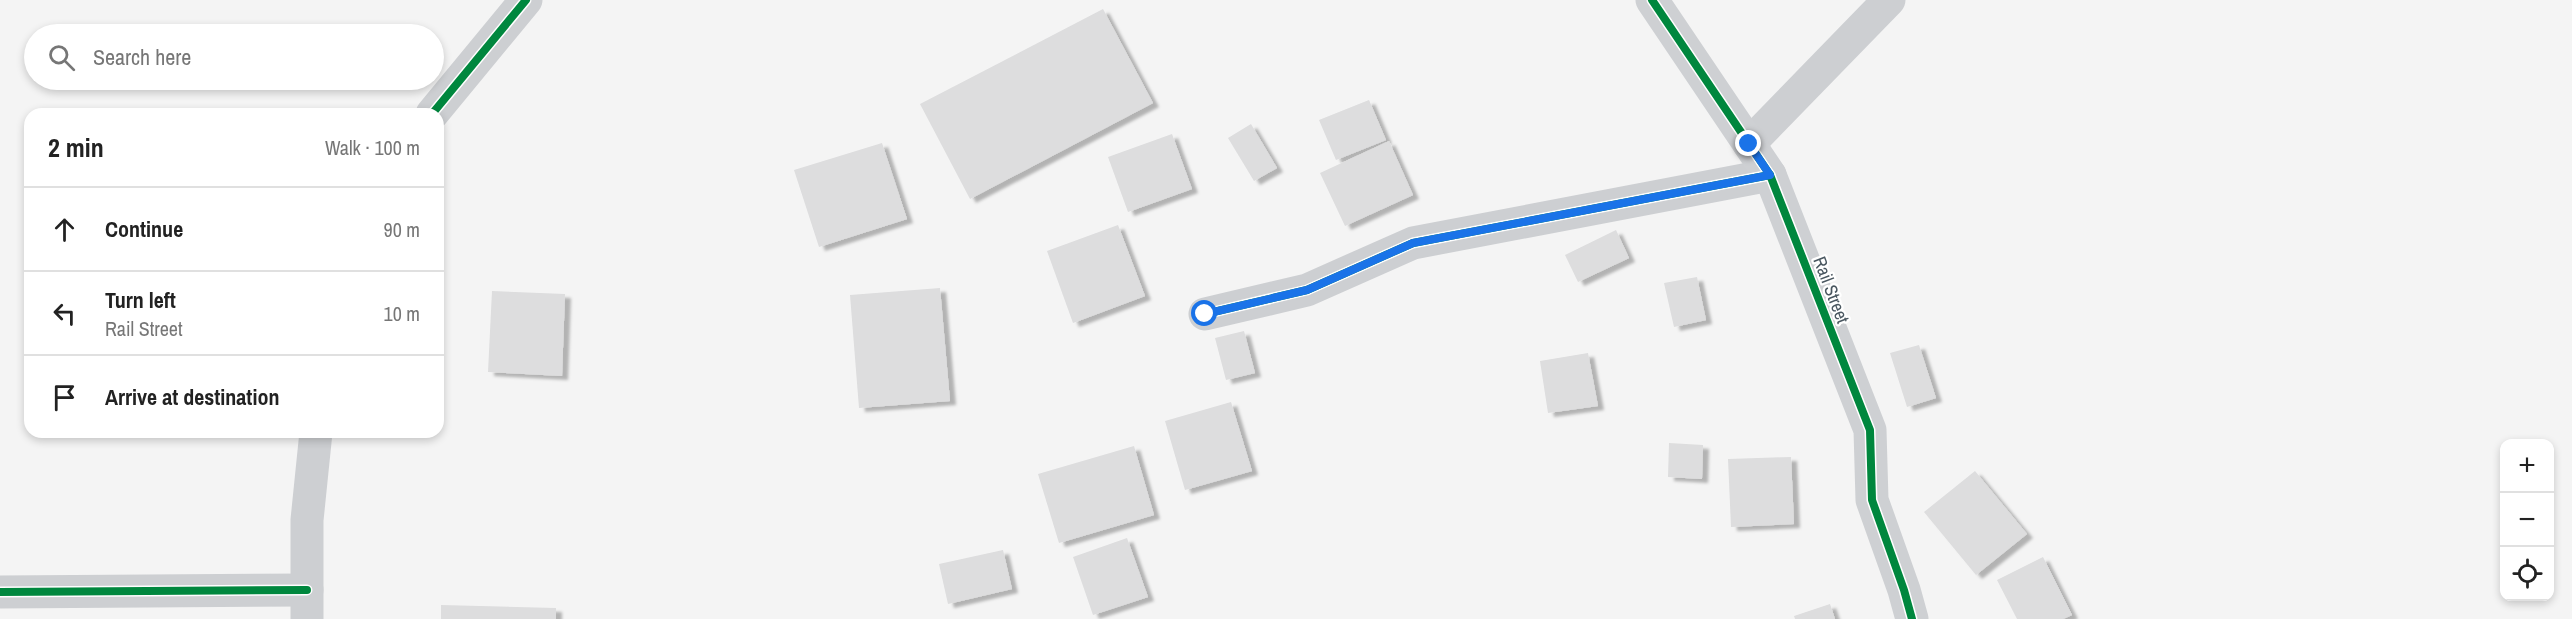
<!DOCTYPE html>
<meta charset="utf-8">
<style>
body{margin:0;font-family:"Archivo Narrow",sans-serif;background:#f2f2f2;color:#222}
.controls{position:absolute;right:18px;bottom:18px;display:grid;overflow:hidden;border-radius:12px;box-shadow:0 3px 9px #0003}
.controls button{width:54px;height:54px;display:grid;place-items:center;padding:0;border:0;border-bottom:2px solid #e0e0e0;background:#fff;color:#222;font:30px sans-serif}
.stop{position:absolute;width:18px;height:18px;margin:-14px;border:4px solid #1a73e8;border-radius:50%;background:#fff}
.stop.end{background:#1a73e8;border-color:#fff;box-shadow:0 2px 6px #0008}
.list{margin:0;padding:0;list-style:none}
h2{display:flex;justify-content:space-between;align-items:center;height:78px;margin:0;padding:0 24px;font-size:26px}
h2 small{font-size:20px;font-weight:400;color:#767676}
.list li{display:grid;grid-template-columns:39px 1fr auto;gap:18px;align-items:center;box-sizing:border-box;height:84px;padding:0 24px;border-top:2px solid #e0e0e0}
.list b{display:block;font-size:22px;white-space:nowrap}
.list p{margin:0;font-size:20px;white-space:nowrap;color:#767676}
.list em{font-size:20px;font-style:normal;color:#767676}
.icon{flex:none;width:33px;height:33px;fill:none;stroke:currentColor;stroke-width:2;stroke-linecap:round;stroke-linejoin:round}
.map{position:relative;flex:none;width:2572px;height:619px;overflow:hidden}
.search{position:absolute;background:#fff;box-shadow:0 3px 9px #0003;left:24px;top:24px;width:420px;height:66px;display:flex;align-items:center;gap:15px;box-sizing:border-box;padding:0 21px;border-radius:33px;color:#767676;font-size:22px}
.panel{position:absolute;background:#fff;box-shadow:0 3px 9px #0003;left:24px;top:108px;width:420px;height:330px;border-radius:18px}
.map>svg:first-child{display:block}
.building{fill:#ddddde;filter:url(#shadow)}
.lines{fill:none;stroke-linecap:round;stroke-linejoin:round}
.street{stroke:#cdcfd2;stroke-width:33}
.secondary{stroke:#ced0d3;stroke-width:33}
.cycleway-casing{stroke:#fff;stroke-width:11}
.cycleway{stroke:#00873e;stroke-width:8}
.route{stroke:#1a73e8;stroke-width:8}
.labels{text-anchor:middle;stroke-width:4.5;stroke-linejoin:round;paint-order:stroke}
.street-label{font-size:18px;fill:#4a5760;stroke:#fff}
</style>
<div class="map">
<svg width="2572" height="619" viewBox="0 0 2572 619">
<defs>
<filter id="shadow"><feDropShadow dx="6" dy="4" stdDeviation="1.5" flood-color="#0004"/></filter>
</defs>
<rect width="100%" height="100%" fill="#f4f4f4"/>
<g class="building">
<path d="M1103,9L1153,103L970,199L920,104Z"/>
<path d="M1369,100L1386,140L1336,160L1319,120Z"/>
<path d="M1251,124L1277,168L1254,181L1228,138Z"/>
<path d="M1172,134L1192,189L1128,212L1108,157Z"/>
<path d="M1389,141L1413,195L1345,226L1320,173Z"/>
<path d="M882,143L907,219L819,247L794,170Z"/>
<path d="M1118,225L1145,296L1073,323L1047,251Z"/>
<path d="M1616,230L1629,258L1578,282L1565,255Z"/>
<path d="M1697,277L1706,320L1674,327L1664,283Z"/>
<path d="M940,288L950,401L859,408L850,295Z"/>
<path d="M492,291L565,294L562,376L488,372Z"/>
<path d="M1244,331L1255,373L1226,380L1215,338Z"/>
<path d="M1919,345L1936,398L1907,407L1890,353Z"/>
<path d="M1588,353L1598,406L1548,413L1540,361Z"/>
<path d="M1231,402L1252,471L1185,490L1165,421Z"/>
<path d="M1669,443L1703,445L1702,479L1668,477Z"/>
<path d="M1134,446L1154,515L1059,543L1038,474Z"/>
<path d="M1791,457L1794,524L1731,527L1728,459Z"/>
<path d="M1975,471L2027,534L1976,575L1924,512Z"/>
<path d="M1127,538L1148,597L1093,615L1073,557Z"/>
<path d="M1003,550L1012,589L948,604L939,564Z"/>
<path d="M2043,557L2072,615L2063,619H2017L1997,580Z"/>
<path d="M1830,604L1835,619H1795L1794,616Z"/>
<path d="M441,605L556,608V619H441Z"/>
</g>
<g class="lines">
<g class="street">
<path d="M432,114L526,0"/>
<path d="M1749,144L1889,0"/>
<path d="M1205,314L1307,290L1413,243L1770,175"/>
<path d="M0,592L307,590"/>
<path d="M307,619V520L316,432"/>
</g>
<path class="secondary" d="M1652,0L1770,175L1870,430L1872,500L1904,590L1912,619"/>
<defs>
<g id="cycleway">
<path d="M1652,0L1770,175L1870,430L1872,500L1904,590L1912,619"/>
<path d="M432,114L526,0"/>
<path d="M1205,314L1307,290L1413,243L1770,175"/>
<path d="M0,592L307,590"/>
</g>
</defs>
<use href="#cycleway" class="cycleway-casing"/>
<use href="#cycleway" class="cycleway"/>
</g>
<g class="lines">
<path class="route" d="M1205,314L1307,290L1413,243L1770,175L1749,144"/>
</g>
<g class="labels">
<g class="street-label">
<text transform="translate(1831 290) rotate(69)" y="6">Rail Street</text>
</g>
</g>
</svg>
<div class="controls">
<button>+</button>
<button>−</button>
<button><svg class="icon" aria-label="locate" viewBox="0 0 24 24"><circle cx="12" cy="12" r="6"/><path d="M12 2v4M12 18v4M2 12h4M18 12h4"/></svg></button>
</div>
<div class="stop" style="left:1205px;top:314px"></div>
<div class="stop end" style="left:1749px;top:144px"></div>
<div class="search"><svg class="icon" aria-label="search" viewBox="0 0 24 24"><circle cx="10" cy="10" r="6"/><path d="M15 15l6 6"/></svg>Search here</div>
<section class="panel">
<h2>2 min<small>Walk · 100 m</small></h2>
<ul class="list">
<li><svg class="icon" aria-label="ahead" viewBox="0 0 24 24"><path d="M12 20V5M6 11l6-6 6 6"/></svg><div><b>Continue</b></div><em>90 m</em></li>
<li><svg class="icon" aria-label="left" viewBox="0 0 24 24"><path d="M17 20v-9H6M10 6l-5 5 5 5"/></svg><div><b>Turn left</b><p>Rail Street</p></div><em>10 m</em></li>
<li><svg class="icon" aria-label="arrive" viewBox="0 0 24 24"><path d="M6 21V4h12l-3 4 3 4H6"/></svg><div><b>Arrive at destination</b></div></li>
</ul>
</section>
</div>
